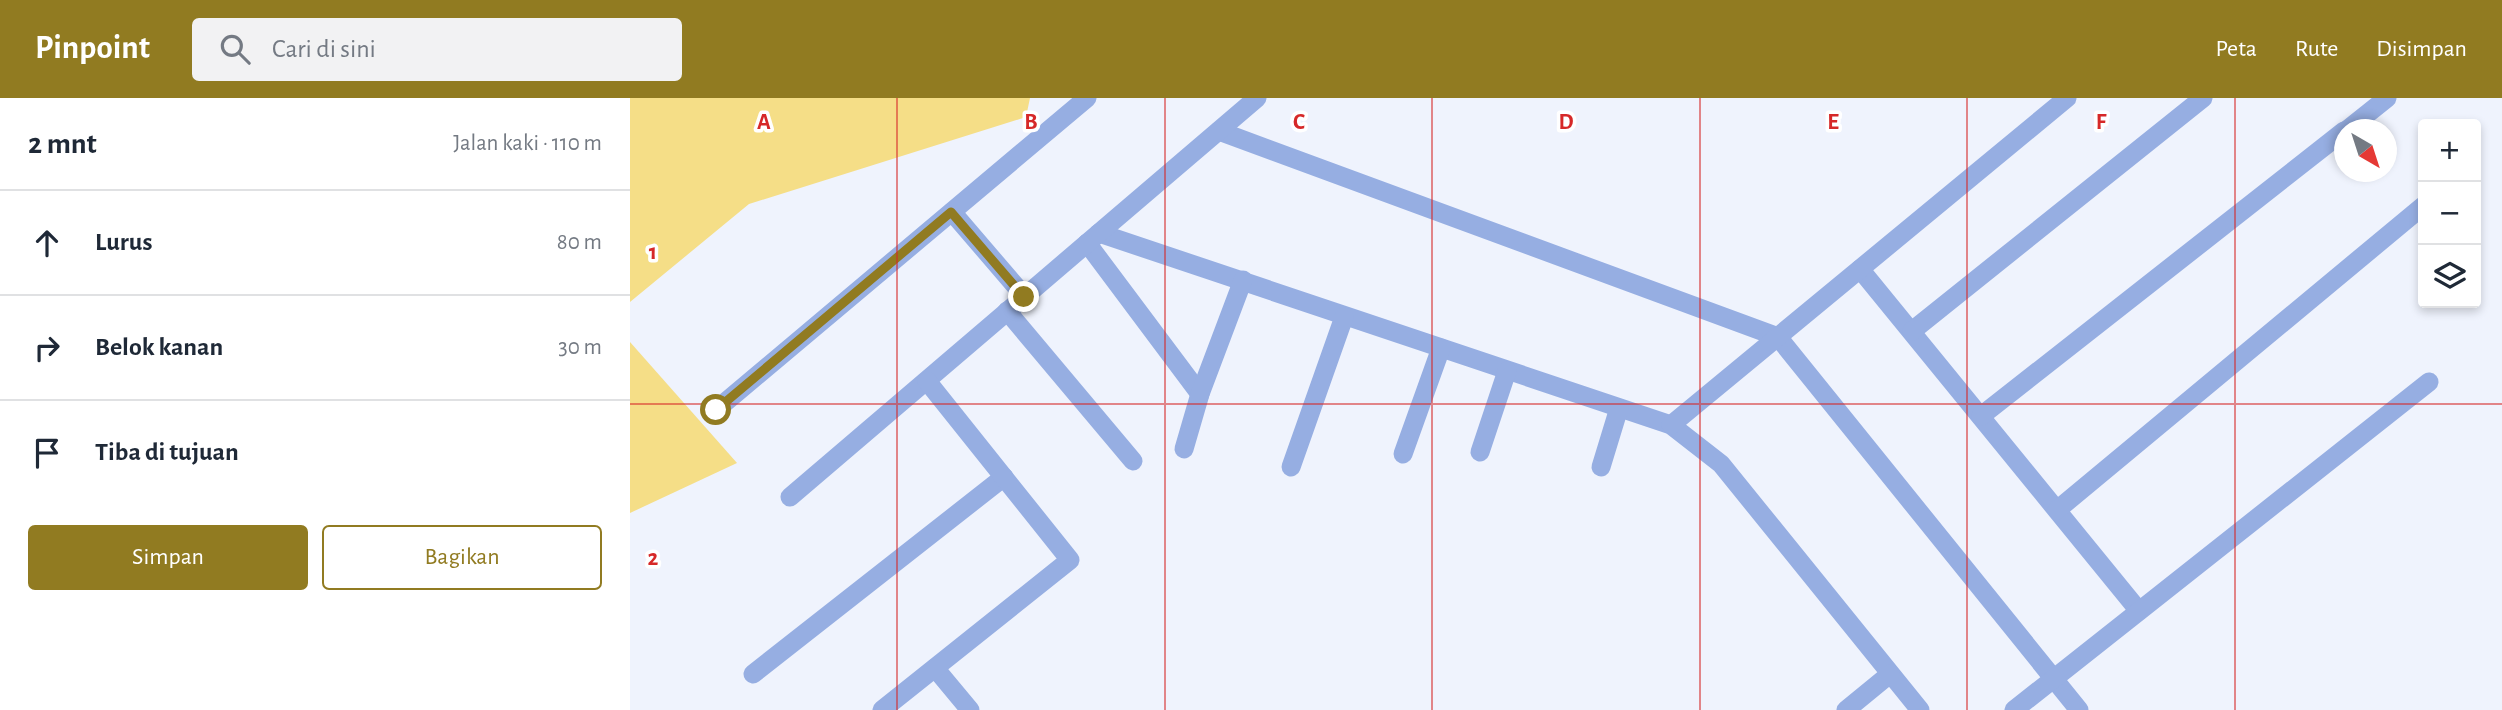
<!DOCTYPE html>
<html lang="id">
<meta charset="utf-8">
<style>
body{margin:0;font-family:"Alegreya Sans",sans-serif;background:#f2f2f3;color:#1f2937}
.controls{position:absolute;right:21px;top:21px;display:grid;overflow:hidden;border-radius:7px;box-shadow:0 4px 10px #0003}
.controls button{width:63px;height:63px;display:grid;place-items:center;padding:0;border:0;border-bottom:2px solid #e0e1e3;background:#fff;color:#1f2937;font:35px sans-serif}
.compass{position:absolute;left:1704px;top:21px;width:63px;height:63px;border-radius:50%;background:#fff;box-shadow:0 4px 10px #0003;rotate:141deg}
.stop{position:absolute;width:21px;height:21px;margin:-16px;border:5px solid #917b21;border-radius:50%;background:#fff}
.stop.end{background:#917b21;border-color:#fff;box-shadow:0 2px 7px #0008}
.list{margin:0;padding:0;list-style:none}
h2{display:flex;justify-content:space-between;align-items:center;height:91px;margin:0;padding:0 28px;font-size:30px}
h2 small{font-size:23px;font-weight:400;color:#747a83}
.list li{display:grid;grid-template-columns:46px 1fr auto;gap:21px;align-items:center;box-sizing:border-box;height:105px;padding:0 28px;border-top:2px solid #e0e1e3}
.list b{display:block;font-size:26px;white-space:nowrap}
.list em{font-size:23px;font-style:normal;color:#747a83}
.actions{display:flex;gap:14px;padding:21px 28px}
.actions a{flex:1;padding:16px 0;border:2px solid #917b21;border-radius:7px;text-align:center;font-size:24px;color:#917b21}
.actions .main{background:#917b21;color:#fff}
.icon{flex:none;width:38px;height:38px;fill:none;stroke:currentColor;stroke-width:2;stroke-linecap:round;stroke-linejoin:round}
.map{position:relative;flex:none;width:1872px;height:612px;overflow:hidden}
header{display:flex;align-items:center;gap:42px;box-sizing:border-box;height:98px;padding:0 35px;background:#917b21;color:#fff}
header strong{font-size:33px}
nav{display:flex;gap:38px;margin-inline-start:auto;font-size:24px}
.search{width:490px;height:63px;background:#f2f2f3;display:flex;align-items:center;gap:18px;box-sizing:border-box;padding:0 24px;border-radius:7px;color:#747a83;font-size:26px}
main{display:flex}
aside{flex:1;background:#fff}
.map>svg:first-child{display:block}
.green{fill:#f5de87}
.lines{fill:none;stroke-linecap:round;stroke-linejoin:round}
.minor{stroke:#96aee2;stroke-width:19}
.route{stroke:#917b21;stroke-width:9}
.grid{fill:none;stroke:#d62828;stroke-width:2;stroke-opacity:0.55}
.grid-label{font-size:23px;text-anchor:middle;font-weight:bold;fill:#d62828;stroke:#fff;stroke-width:7;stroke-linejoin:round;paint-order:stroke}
</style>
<header>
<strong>Pinpoint</strong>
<div class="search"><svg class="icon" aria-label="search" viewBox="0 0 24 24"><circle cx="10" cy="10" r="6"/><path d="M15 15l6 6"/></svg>Cari di sini</div>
<nav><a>Peta</a><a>Rute</a><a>Disimpan</a></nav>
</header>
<main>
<aside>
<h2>2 mnt<small>Jalan kaki · 110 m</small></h2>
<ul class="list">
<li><svg class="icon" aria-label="ahead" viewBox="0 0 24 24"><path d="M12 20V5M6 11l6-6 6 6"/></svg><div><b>Lurus</b></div><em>80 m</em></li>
<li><svg class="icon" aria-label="right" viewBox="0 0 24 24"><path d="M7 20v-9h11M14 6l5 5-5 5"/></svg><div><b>Belok kanan</b></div><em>30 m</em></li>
<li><svg class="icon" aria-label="arrive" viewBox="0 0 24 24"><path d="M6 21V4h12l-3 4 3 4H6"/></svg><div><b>Tiba di tujuan</b></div></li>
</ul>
<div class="actions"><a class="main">Simpan</a><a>Bagikan</a></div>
</aside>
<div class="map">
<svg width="1872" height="612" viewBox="0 0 1872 612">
<rect width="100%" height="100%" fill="#eff3fd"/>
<g class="green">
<path d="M0,0H400L396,19L119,106L0,204Z"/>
<path d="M0,244L107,365L0,415Z"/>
</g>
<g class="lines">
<g class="minor">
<path d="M1717,32L1757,0"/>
<path d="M589,33L1148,239L1449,612"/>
<path d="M322,114L395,199"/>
<path d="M469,135L1041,327L1091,366L1290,612"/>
<path d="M457,145L570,296"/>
<path d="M1230,171L1509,513"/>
<path d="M377,213L503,363"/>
<path d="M1282,233L1573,0"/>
<path d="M86,312L457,0"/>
<path d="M1351,318L1714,33"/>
<path d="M1041,327L1437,0"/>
<path d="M554,351L570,296L613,182"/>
<path d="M850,354L877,273"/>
<path d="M773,356L811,250"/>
<path d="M661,369L714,219"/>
<path d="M971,369L989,310"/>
<path d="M160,399L627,0"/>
<path d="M1427,412L1793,108"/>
<path d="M305,570L340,612"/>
<path d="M123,576L374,379"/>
<path d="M252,612L440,462L297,283"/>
<path d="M1216,612L1260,576"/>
<path d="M1384,612L1799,284"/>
</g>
</g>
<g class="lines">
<path class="route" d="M86,312L321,114L394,199"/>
</g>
<path class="grid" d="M267,0V612M535,0V612M802,0V612M1070,0V612M1337,0V612M1605,0V612M0,306H1872"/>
<g class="grid-label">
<text x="134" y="31">A</text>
<text x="401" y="31">B</text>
<text x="669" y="31">C</text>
<text x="936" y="31">D</text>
<text x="1203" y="31">E</text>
<text x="1471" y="31">F</text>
<text x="23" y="161">1</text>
<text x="23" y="467">2</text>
</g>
</svg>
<div class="controls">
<button>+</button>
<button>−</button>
<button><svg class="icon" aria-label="layers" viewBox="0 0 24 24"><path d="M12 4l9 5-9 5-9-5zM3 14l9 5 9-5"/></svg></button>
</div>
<svg class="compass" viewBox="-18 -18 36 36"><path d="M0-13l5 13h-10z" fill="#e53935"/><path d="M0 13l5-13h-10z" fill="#747a83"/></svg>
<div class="stop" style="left:86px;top:312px"></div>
<div class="stop end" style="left:394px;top:199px"></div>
</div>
</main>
